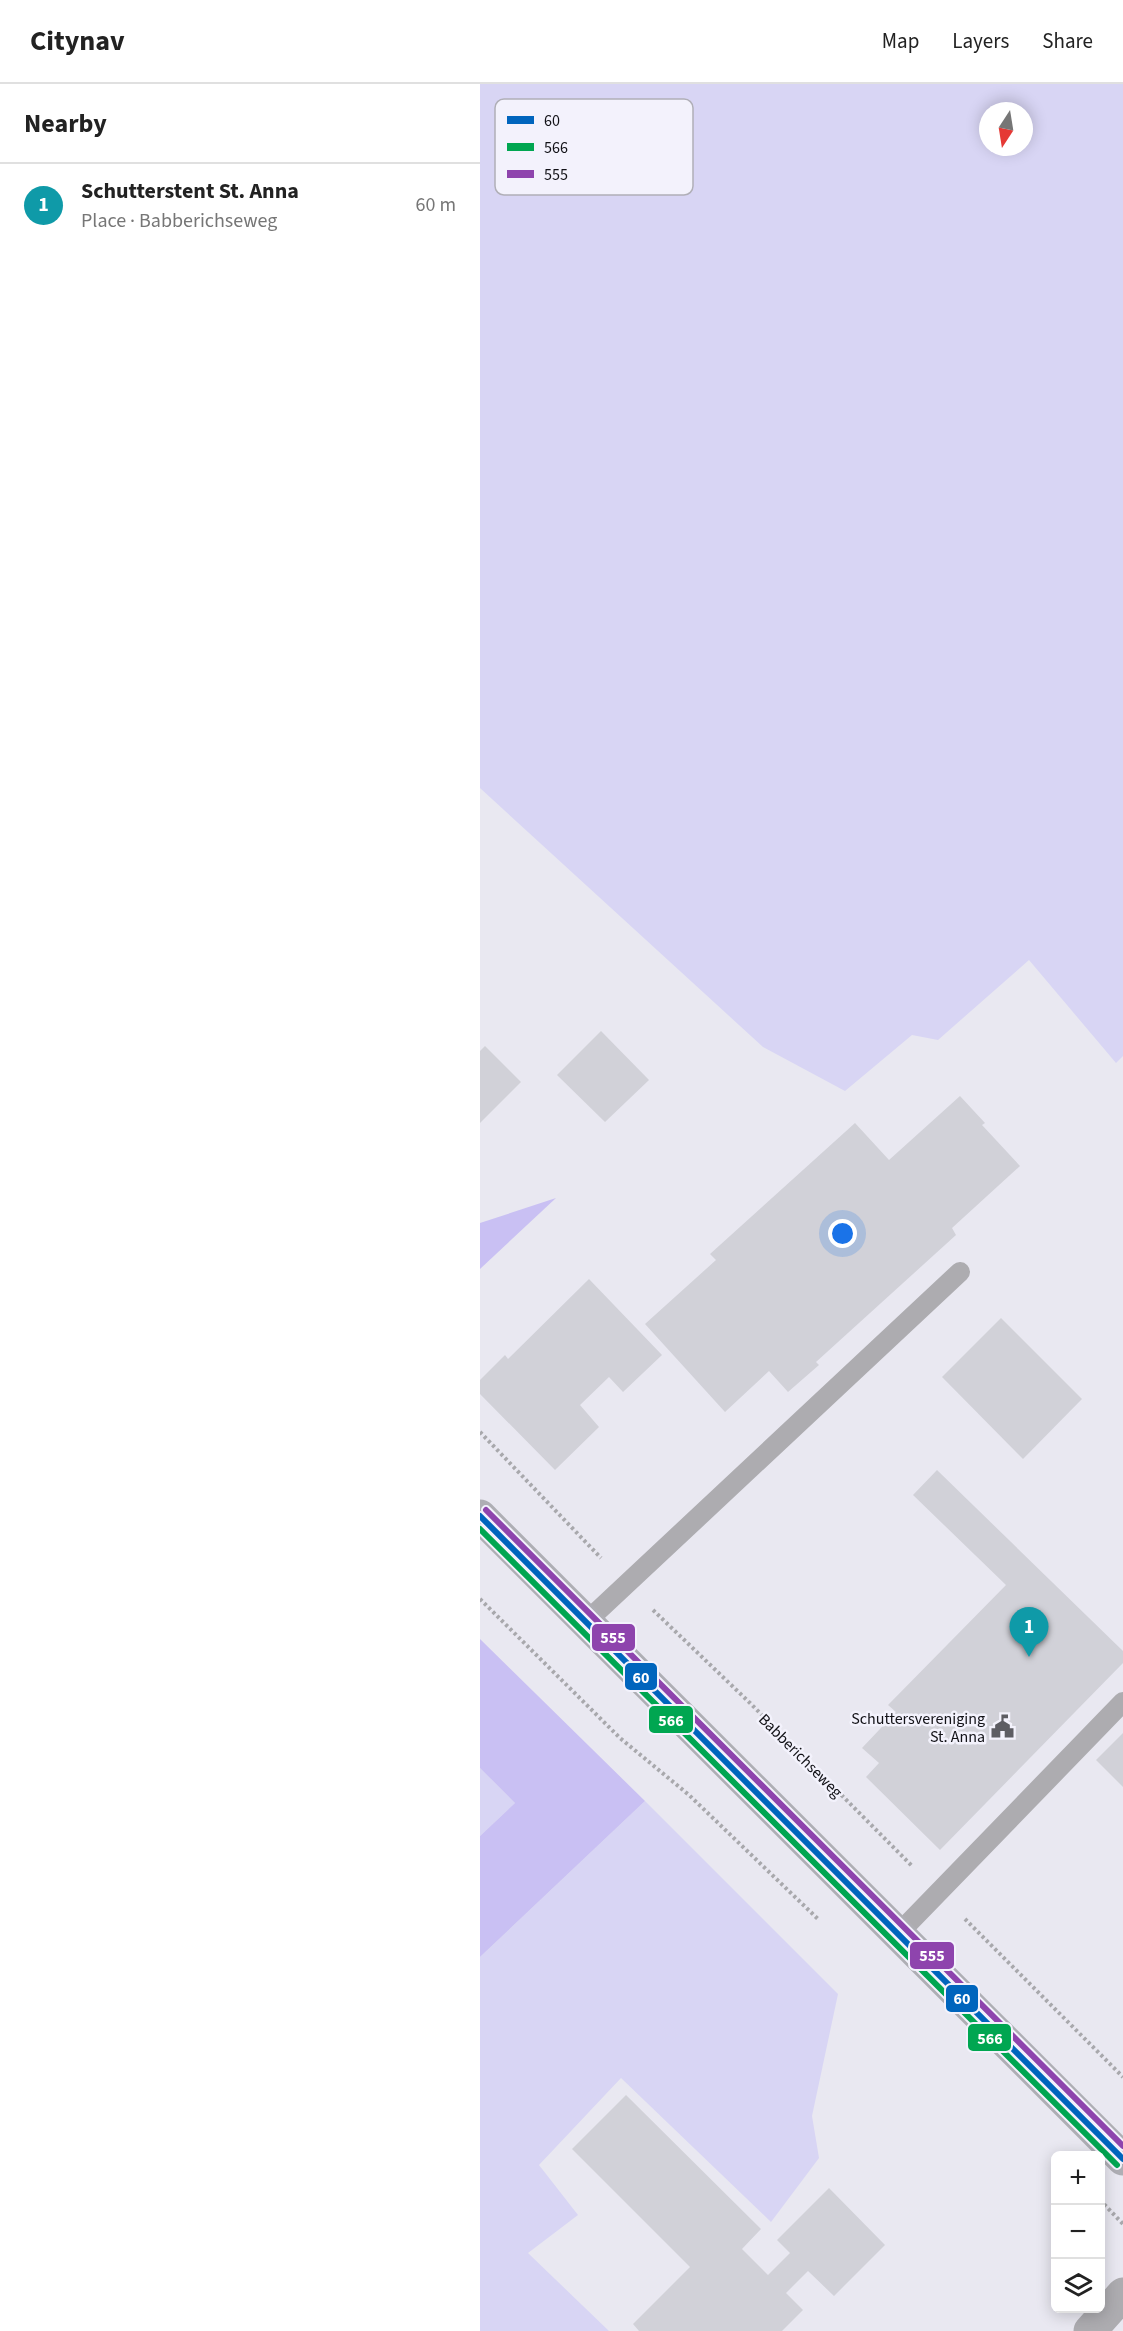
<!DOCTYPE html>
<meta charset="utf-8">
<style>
body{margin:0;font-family:"Source Sans 3",sans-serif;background:#f2f2f2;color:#222}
.controls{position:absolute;right:18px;bottom:18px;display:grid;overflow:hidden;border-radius:9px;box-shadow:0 3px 15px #0003}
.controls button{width:54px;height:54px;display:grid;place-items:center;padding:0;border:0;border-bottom:2px solid #e0e0e0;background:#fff;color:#222;font:30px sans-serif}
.compass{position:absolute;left:499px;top:18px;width:54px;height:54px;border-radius:50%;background:#fff;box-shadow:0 3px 15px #0003;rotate:192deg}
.you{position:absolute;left:363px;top:1150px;width:21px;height:21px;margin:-15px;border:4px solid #fff;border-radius:50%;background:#1a73e8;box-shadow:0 0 0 9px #1a73e833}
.badge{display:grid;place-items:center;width:39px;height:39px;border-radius:50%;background:#5d5d63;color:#fff;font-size:20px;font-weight:700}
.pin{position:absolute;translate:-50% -50px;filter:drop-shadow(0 2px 3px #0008)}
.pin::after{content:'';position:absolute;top:32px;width:21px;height:18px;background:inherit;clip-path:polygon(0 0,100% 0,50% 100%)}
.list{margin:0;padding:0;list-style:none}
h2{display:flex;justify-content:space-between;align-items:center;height:78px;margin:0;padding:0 24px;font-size:26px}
h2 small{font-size:20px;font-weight:400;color:#767676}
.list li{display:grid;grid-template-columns:39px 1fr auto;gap:18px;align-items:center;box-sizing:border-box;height:84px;padding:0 24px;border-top:2px solid #e0e0e0}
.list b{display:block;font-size:22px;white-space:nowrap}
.list p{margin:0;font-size:20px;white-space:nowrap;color:#767676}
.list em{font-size:20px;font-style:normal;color:#767676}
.icon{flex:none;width:33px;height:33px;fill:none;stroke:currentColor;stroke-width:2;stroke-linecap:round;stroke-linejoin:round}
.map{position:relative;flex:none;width:643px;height:2247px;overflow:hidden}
header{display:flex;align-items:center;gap:36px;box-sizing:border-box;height:84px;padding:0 30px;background:#fff;border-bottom:2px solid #e0e0e0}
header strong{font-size:28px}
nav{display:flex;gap:33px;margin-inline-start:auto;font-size:21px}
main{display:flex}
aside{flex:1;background:#fff}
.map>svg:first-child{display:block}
.green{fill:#d8d5f4;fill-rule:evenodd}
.forest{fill:#c9c0f3}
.building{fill:#d1d1d8}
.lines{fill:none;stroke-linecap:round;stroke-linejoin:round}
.path{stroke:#a8a8ac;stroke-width:4;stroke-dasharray:3 3;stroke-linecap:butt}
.lane{stroke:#adacb0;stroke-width:20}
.street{stroke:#adacb0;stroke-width:33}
.primary{stroke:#aeaeb4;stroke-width:33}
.bus-1-casing{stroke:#f3f2fc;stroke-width:10}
.bus-2-casing{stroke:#f3f2fc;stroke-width:10}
.bus-3-casing{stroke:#f3f2fc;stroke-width:10}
.bus-1{stroke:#0065bd;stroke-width:6}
.bus-2{stroke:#00a651;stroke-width:6}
.bus-3{stroke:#8e44ad;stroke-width:6}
.labels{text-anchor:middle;stroke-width:5;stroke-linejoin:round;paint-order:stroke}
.poi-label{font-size:16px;fill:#121217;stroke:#f3f2fc;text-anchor:end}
.street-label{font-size:16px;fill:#121217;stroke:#f3f2fc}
.key{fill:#f3f2fc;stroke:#b0afb7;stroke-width:1.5}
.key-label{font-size:16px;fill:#121217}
.line-badge{stroke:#f3f2fc;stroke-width:2}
.badge-label{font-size:16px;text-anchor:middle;font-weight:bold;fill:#fff}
</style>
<header>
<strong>Citynav</strong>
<nav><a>Map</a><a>Layers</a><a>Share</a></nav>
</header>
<main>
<aside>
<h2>Nearby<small></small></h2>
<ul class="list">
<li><span class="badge" style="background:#0f9aa8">1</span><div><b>Schutterstent St. Anna</b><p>Place · Babberichseweg</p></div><em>60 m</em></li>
</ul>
</aside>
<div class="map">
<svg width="643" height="2247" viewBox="0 0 643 2247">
<rect width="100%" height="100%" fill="#e9e8f1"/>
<g class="green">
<path d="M0,0H643V972L636,979L549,876L458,956L432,951L365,1007L283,963L0,704ZM508,27H544V63H508Z"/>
<path d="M0,1684L35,1719L0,1752Z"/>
<path d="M165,1717L358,1910L332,2032L339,2074L291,2138L141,1994L59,2081L98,2131L48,2169L129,2247H0V1873Z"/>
</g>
<g class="forest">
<path d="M76,1114L0,1185V1139Z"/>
<path d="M0,1555L165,1717L0,1873V1752L35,1719L0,1684Z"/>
</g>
<g class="building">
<path d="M121,947L169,996L125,1038L77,991Z"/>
<path d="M5,962L41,998L0,1039V967Z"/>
<path d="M480,1012L505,1039L502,1041L540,1082L472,1144L476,1151L336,1278L339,1281L308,1308L289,1287L245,1328L165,1240L236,1176L230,1170L375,1039L409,1076Z"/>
<path d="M109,1195L182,1271L143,1308L129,1293L100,1321L119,1343L75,1386L0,1310V1296L25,1271L28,1275Z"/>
<path d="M521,1234L602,1315L543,1375L462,1293Z"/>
<path d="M457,1386L643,1567V1579L460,1766L386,1693L399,1679L382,1664L416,1628L408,1621L526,1501L433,1411Z"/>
<path d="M643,1649V1703L616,1676Z"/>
<path d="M146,2011L281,2145L262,2165L288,2191L310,2169L297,2156L349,2104L405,2161L354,2212L328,2187L306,2209L323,2226L302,2247H159L153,2240L210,2183L92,2065Z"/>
</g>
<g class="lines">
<g class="path">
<path d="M0,1348L121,1474"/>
<path d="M0,1515L140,1654L209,1711L339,1836"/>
<path d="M173,1526L270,1619L433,1783"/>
<path d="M485,1835L643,1993"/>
<path d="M620,2116L643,2140"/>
</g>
<g class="lane">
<path d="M106,1538L480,1188"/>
<path d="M418,1850L643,1618"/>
</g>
<path class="street" d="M610,2247L643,2210"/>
<path class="primary" d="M0,1432L643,2075"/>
<defs>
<path id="bus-1" d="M0,1432L643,2075"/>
<path id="bus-2" d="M0,1445L637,2081"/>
<path id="bus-3" d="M6,1426L643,2062"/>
</defs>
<use href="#bus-1" class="bus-1-casing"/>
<use href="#bus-2" class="bus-2-casing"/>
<use href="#bus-3" class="bus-3-casing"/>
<use href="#bus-1" class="bus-1"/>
<use href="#bus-2" class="bus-2"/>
<use href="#bus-3" class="bus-3"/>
</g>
<defs>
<symbol id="civic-bare" viewBox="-9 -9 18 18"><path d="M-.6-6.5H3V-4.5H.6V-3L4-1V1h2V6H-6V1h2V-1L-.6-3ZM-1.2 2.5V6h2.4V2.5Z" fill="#5d5d63" stroke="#f3f2fc" stroke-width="2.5" paint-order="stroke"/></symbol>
</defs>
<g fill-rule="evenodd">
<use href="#civic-bare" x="506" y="1626" width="33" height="33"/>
</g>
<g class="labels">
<g class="poi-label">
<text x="505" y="1640">Schuttersvereniging<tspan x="505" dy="18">St. Anna</tspan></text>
</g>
<g class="street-label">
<text transform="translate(321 1671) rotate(45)" y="6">Babberichseweg</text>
</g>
</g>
<rect x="15" y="15" width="198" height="96" rx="9" class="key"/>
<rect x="27" y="32" width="27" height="8" fill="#0065bd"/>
<rect x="27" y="59" width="27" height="8" fill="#00a651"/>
<rect x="27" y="86" width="27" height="8" fill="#8e44ad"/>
<g class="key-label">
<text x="64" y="42">60</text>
<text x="64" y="69">566</text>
<text x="64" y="96">555</text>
</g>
<g class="line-badge">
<rect x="111" y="1539" width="45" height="29" rx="6" fill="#8e44ad"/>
<rect x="144" y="1578" width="34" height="29" rx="6" fill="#0065bd"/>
<rect x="168" y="1621" width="46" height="29" rx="6" fill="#00a651"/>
<rect x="429" y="1857" width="46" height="29" rx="6" fill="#8e44ad"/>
<rect x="465" y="1900" width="34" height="29" rx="6" fill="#0065bd"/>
<rect x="487" y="1939" width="45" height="29" rx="6" fill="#00a651"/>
</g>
<g class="badge-label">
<text x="133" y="1559">555</text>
<text x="161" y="1599">60</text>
<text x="191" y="1642">566</text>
<text x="452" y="1877">555</text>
<text x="482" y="1920">60</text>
<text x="510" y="1960">566</text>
</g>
</svg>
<div class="controls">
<button>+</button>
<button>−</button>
<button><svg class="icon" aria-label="layers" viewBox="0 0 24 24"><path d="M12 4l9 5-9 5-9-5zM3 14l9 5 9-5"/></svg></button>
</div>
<svg class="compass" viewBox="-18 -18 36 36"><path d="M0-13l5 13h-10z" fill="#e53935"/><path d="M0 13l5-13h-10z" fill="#767676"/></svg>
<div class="you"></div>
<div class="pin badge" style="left:549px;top:1573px;background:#0f9aa8">1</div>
</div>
</main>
